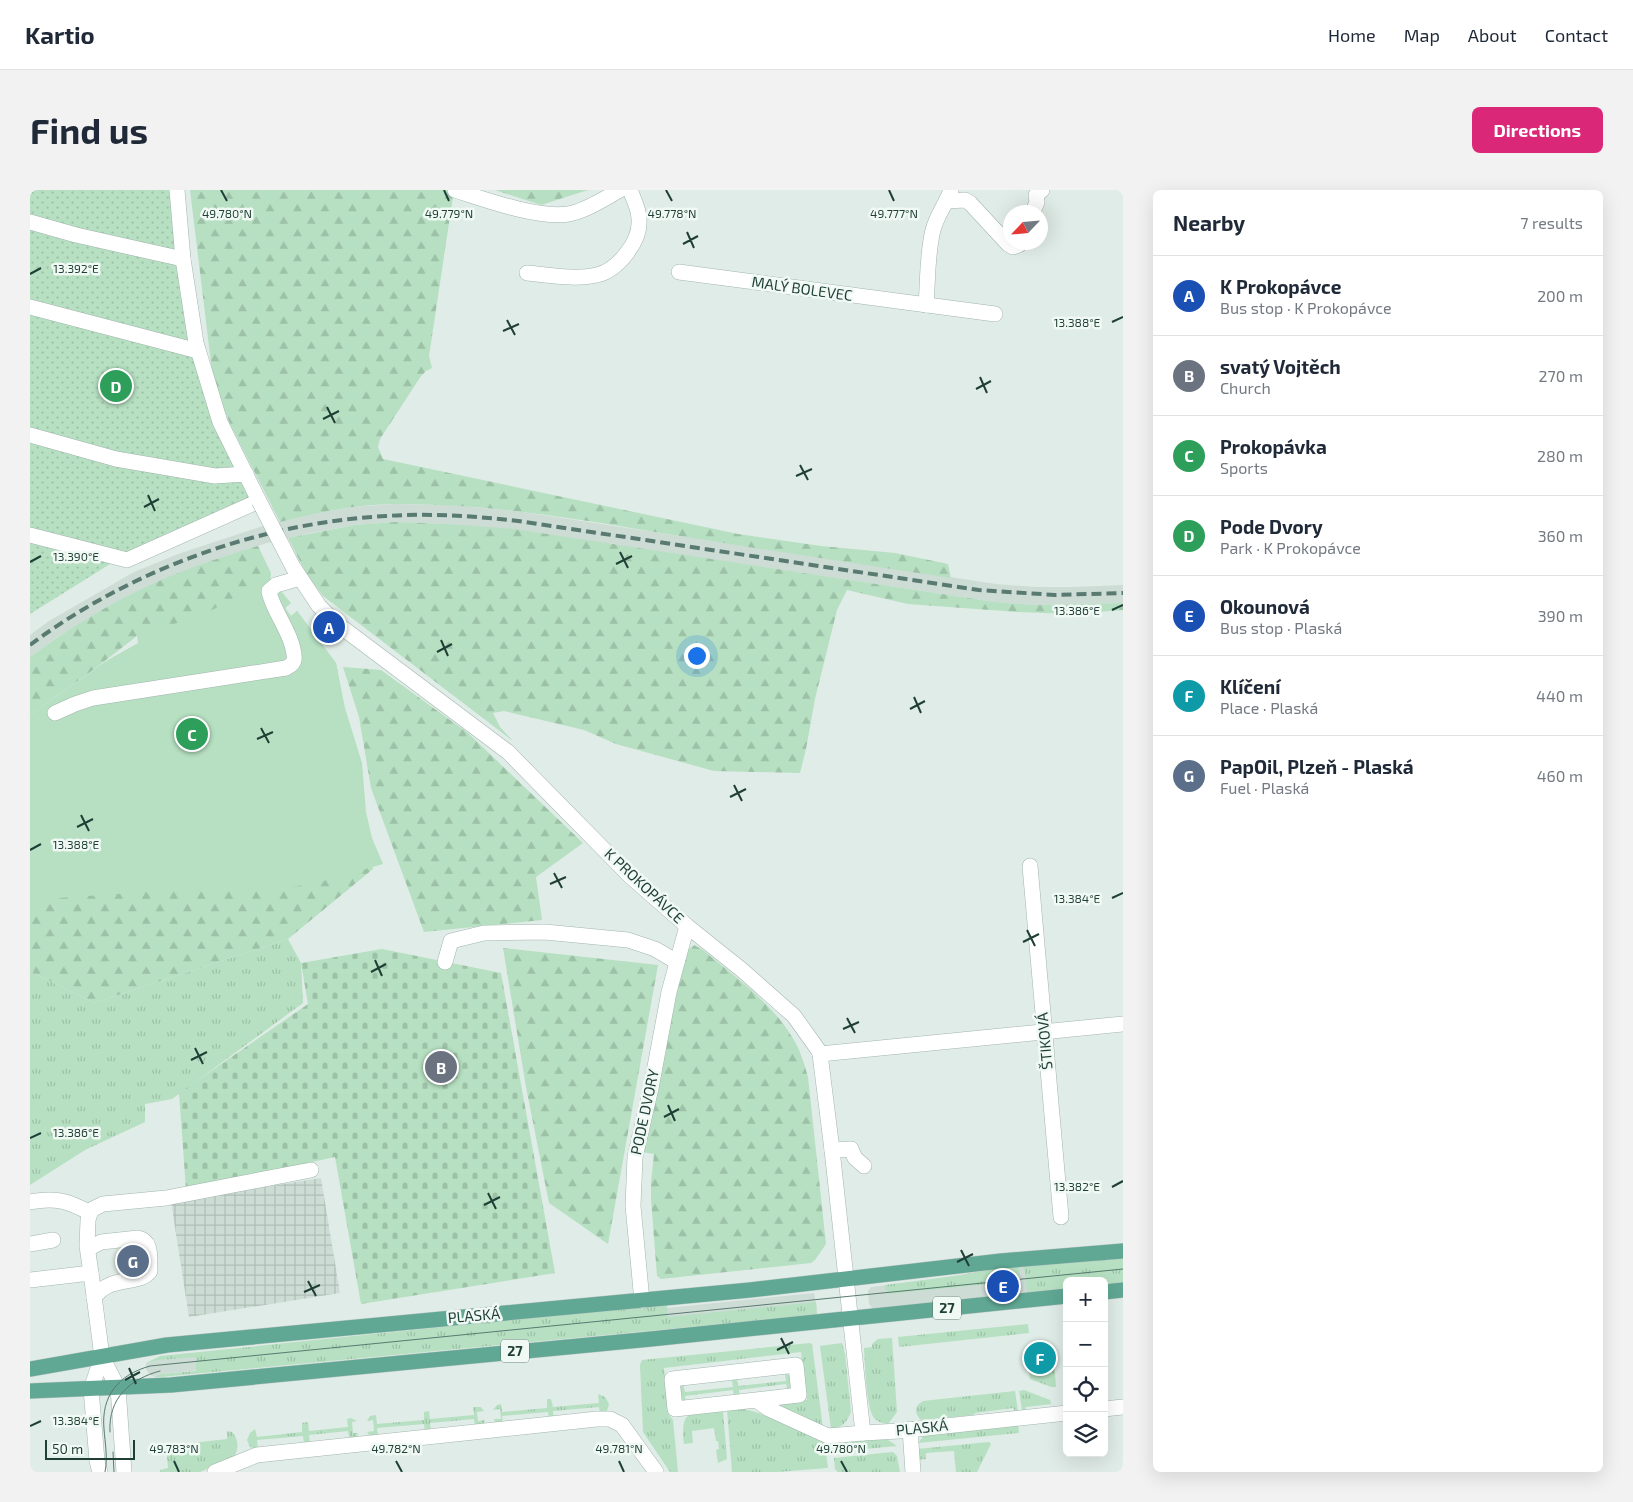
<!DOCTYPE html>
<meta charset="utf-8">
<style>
body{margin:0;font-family:"Exo 2",sans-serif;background:#f2f2f3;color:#1f2937}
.controls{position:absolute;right:15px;bottom:15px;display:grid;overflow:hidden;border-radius:8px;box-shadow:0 5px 20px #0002}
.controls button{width:45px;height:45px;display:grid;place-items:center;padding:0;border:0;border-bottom:1px solid #e0e1e3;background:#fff;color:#1f2937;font:25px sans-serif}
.compass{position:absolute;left:973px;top:15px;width:45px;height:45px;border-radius:50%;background:#fff;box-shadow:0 5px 20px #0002;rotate:244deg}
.scale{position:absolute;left:15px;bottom:12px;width:90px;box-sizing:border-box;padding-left:5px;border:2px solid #1f3f36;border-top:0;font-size:14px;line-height:18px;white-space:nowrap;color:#1f3f36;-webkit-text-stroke:4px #f1f9f5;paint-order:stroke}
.you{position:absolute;left:666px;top:465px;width:18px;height:18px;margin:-12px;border:4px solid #fff;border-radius:50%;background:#1a73e8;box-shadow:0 0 0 8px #1a73e833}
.badge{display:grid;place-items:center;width:32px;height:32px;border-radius:50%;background:#db2777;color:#fff;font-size:16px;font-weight:700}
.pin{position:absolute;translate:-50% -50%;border:2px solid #fff;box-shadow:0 1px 5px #0006}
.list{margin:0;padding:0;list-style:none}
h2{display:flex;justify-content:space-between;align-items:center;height:65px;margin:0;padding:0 20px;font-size:21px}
h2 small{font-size:16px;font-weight:400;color:#747a83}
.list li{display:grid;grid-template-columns:32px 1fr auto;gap:15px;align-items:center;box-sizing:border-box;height:80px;padding:0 20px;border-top:1px solid #e0e1e3}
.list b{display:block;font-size:19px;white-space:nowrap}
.list p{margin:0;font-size:16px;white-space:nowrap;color:#747a83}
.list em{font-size:16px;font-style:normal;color:#747a83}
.icon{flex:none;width:28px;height:28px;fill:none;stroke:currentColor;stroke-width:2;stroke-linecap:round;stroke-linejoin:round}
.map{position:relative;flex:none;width:1093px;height:1282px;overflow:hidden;border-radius:8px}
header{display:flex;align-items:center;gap:30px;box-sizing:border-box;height:70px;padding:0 25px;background:#fff;border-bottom:1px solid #e0e1e3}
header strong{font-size:24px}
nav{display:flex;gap:28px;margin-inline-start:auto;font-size:18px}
.intro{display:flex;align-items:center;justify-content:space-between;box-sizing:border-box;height:120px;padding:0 30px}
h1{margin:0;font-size:35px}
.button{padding:12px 22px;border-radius:8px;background:#db2777;color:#fff;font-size:18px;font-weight:700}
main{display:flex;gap:30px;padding:0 30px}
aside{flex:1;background:#fff;border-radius:8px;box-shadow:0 5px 20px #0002}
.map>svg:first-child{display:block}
.built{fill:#cedcd6}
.industrial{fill:url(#industrial-grid)}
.grass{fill:url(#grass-tufts)}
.forest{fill:url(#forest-firs)}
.cemetery{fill:url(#cemetery-stones)}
.garden{fill:url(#garden-dots)}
.pitch{fill:#b6e0c1}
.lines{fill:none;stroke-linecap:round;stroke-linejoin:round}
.minor-casing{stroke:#a2b5ae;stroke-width:16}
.major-casing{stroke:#c0c9c7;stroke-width:16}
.minor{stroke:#fff;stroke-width:15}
.major{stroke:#60a794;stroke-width:15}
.tram{stroke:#597a71;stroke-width:1}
.rail{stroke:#597a71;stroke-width:4;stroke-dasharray:10 5;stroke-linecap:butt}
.minor-bridge-casing{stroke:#a2b5ae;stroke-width:16;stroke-linecap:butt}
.minor-bridge{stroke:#fff;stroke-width:15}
.ticks{fill:none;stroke:#1f3f36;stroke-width:2}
.labels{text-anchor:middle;stroke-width:5;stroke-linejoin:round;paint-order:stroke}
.shield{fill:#f1f9f5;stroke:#5e776f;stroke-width:1}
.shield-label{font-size:14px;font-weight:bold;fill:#1f3f36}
.street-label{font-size:15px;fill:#1f3f36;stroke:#f1f9f5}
.ticks-label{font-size:12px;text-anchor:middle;fill:#1f3f36;stroke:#f1f9f5;stroke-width:5;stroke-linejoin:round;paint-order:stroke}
</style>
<header>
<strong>Kartio</strong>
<nav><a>Home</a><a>Map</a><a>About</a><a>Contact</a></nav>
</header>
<div class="intro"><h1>Find us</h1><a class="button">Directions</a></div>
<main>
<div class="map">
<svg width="1093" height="1282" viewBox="0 0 1093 1282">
<defs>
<pattern id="industrial-grid" width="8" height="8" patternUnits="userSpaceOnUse" patternTransform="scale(1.25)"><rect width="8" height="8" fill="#cedcd6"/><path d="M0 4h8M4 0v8" fill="none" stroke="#b0beb8"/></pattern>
<pattern id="grass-tufts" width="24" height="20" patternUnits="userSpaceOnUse" patternTransform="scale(1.25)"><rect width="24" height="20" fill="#b6e0c1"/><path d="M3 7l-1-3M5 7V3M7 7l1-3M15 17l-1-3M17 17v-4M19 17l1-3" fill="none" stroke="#9cc1a6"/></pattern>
<pattern id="forest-firs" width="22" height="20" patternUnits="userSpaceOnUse" patternTransform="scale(1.25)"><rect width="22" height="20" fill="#b6e0c1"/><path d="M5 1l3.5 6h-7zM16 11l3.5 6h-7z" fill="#9cc1a6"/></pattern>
<pattern id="cemetery-stones" width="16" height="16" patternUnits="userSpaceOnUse" patternTransform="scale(1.25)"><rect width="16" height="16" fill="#b6e0c1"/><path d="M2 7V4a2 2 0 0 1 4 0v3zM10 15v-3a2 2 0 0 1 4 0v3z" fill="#9cc1a6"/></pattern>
<pattern id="garden-dots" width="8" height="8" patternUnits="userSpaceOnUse" patternTransform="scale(1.25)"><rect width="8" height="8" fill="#b6e0c1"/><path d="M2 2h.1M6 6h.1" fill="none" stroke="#9cc1a6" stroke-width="1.8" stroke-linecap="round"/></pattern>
</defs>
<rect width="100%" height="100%" fill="#e0ece7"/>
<g class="built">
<path d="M364,314L419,315L486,321L966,394L1006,397H1042L1093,395V413L1005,415L965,412L726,376L418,334L365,332L325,335L281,343L237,353L193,367L70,421L29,446L0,467V445L19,431L104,382L148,364L233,336L278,325L323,317Z"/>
<path d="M989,1076L1074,1091H1037V1099L844,1119L842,1118L839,1114L838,1101L841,1097L906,1089L957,1080Z"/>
<path d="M784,1103L787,1119L130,1184L125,1187L120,1185L116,1179V1173L130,1170Z"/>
</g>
<path class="industrial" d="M291,988L310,1103L159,1127L141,1012Z"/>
<g class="grass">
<path d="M258,749L271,773L273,813L142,909L115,914V932L55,960L0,995V781L64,813Z"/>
<path d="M1093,1068V1094L1074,1096V1091H1037V1099L997,1103L994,1076Z"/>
<path d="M989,1076L990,1091L857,1104V1100H855V1095L932,1085L957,1080Z"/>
<path d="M786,1112L787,1125L131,1187H125L130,1184L166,1181V1167L130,1170L116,1173L130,1166L637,1114L638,1127Z"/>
<path d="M998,1134L999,1143L869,1157L868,1147Z"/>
<path d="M862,1148L867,1222L858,1234C852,1233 848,1232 844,1228C836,1217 835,1173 834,1158L842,1157V1154L848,1149Z"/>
<path d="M780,1153L782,1154L793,1238L750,1218L751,1215L753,1212L777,1210L771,1162L634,1178L639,1225L643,1230L648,1282H640L617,1248L613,1242L610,1175L612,1170Z"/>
<path d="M812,1153L815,1164L821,1222C817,1232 812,1238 801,1239L790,1156Z"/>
<path d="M1024,1172L1026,1197H1021L1000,1189L998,1175Z"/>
<path d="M755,1184L760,1185L764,1195L758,1202L756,1194L709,1200L710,1208H704L703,1200L655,1206L656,1213H652L647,1201L650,1196L653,1194L655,1202L703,1197L702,1190L707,1189L708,1196L756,1191Z"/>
<path d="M994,1200L1020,1210L1021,1214L996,1217L995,1220H992L989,1201Z"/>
<path d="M985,1201L988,1221H985L983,1218L945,1223L944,1225L891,1230C884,1223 884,1216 893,1211Z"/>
<path d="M568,1204L575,1207L579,1214L577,1221L570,1226L569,1217L523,1221L524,1230H519L518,1222L472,1226L473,1235L465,1233L464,1229H471L470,1219L463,1220L467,1215L471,1214L472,1222L517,1218V1209H521L523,1217L569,1213Z"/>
<path d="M443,1217H451L454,1221L447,1222L448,1231L455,1230L454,1233L445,1237L444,1229L400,1233L401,1242H395L394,1234L347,1238L348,1247L340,1246L337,1242L344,1241L343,1230L337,1231L340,1226L346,1225L347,1234L394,1230V1222L399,1221L400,1229L444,1225Z"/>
<path d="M714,1219L729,1223L794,1250L798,1277L797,1278L748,1282H702L697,1220Z"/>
<path d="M693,1221L697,1269L688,1273L686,1260L689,1259L688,1251H686L684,1238L662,1241L663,1253L654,1254C650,1216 662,1224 693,1221Z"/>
<path d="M321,1228L327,1231L322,1232L323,1243H328L326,1248L320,1250L318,1241L279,1245L280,1254H274L273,1246L227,1250L228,1260L220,1257L217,1250L220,1243L225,1239L227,1247L272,1242V1233L278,1232L279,1241L318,1237L317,1229Z"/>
<path d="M988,1233L989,1243L888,1253L895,1244Z"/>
<path d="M197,1241L202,1242C209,1250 209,1259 204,1267L170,1282H130V1280L138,1278L136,1256L197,1249Z"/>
<path d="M855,1248L867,1256L803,1262L802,1253Z"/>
<path d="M959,1252L961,1254L947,1282H926L924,1261L896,1263V1269L887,1270V1259Z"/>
<path d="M863,1262L867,1266L870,1282H808L805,1279L804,1268Z"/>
</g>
<g class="forest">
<path d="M160,0H424L399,166L402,178L396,181L391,186L350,249L348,257L353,269L708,344L791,356L865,363L918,374L921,388C828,374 736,360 644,345C552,330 459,313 365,314C326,314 287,323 250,332L200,234L191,212L182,181Z"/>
<path d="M465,0H558L511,15Z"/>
<path d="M365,332L418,334L484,339L965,412L1005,415L1093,413V420L1042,424L988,422L878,414L817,400L807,420L785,509L776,559L770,583L684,581L586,554L554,540L474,521L463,523L470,537L483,551L293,406L277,385L258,348L325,335Z"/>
<path d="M228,356L241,383L238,419L206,418L107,446L63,480L0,525V467C35,441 72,418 112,399C149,381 188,368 228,356Z"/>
<path d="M247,408L261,413L255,418L261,426L267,421L306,473L343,679L258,749L64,813L0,781V703Z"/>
<path d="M313,477L351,480L438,543L553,653L506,687L512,730L394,742L341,598L329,527Z"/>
<path d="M664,755L673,760C704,786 741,812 762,847C770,859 774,873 778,887L796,1054L785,1070L781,1073L631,1089L627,1086L621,1009V992L624,964L612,962L656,761Z"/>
<path d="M473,758L628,775L578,1054L519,1013L496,897Z"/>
</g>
<path class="cemetery" d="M352,759L471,783L525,1083L331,1114L305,967L156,999L149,903L278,814L271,773Z"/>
<path class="garden" d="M0,0H140L184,235L219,308L96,364L0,424Z"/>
<path class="pitch" d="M235,387L241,389L261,413L255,418L261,426L267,421L306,473L315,518L332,573L336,622L342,648L353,674C330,680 307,689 283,693C233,704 182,701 131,699L130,701L0,710V525L76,471L108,453L107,445C135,436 166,429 192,415C207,406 219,394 235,387Z"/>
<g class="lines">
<defs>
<g id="minor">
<path d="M425,0C453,9 509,29 538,24C554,22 575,8 590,0"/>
<path d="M917,11L935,10L940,13L978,54L983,57L989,55L990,52"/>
<path d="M1003,22L1007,12L1006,5L1012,0"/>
<path d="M0,32L46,45L153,69"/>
<path d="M649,82L965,124"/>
<path d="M497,83C519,85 545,90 567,85C588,80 611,51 609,29C609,19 604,10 600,0"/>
<path d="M896,115C898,90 897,64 903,40C907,25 916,14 921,0"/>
<path d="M0,117L168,161"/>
<path d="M0,245L86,269L185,286L216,284"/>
<path d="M0,345L97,370L229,311L190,232L166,153L153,69L147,0"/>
<path d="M263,377L289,416L306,433L478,562L600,686L657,736L712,780L764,826L789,861L790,864L802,960L833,1243L869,1241L1037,1223"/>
<path d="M25,523L45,514L63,508L256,478C259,476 263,475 264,470C265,465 263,459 262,455C257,437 241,416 239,401L246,395L270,388"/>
<path d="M1000,676L1031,1027"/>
<path d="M415,772L421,751L454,743L515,742L598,750L625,759L647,772"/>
<path d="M790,864L1093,834"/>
<path d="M802,960L821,959L825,968L834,976"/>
<path d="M0,1012C25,1007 39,1011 60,1023"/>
<path d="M0,1054L23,1050"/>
<path d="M58,1059L71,1052L108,1048C123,1051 119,1068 120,1081C110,1096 80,1084 64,1108"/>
<path d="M0,1090L61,1083"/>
<path d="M612,1111L603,1016L605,967L621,898L639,802L657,736"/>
<path d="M726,1210L769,1205L766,1175L642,1189L645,1219L726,1210L739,1219L798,1246L833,1243"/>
<path d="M1074,1219L1093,1217"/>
<path d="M880,1239L883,1282"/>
<path d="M70,1282L67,1271L61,1199L72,1167"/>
<path d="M94,1282L88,1198L72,1167L61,1083L57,1056L58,1030L60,1023L63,1019L73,1014L136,1008L281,980"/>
<path d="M185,1282L227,1265L567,1229H580L592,1235L626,1282"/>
</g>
<g id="major">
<path d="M1074,1102L1093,1100"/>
<path d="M0,1179L137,1155L720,1100L971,1071L1093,1061"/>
<path d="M0,1201L141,1195L621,1149L1037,1106"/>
</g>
</defs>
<use href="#minor" class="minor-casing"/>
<use href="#major" class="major-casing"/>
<use href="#minor" class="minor"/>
<use href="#major" class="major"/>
<g class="tram">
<path d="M80,1242C78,1208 100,1189 130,1181"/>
<path d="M83,1262L84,1282"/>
<path d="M75,1282C78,1268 75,1253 74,1239C71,1206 88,1185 120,1176L1093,1079"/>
</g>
<path class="rail" d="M0,455C102,379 229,333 356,326C400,323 444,326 488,331L949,400L1025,405L1093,403"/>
<defs>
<path id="minor-bridge" d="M229,311L263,377"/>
</defs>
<use href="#minor-bridge" class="minor-bridge-casing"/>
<use href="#minor-bridge" class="minor-bridge"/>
</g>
<path class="ticks" d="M191,0L197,11M414,0L419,11M636,0L642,11M859,0L864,11M657,42L664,58M653,54L668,46M0,84L11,78M477,130L485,145M1082,132L1093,127M473,141L489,134M950,187L957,203M946,199L961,191M297,217L305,233M293,229L309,221M770,275L778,290M766,286L782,279M118,305L125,321M114,317L129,309M590,362L598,378M0,372L11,366M586,374L602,366M1082,420L1093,415M411,450L418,466M407,462L422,454M884,507L891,523M880,519L895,511M231,538L239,553M227,549L243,542M704,595L712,611M700,607L716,599M51,625L59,641M47,637L63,629M0,660L11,654M524,683L532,698M520,694L536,687M1082,708L1093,703M997,740L1005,756M993,752L1009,744M345,770L352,786M341,782L356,774M817,828L825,843M813,839L829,832M165,858L173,874M161,870L177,862M638,915L645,931M634,927L649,919M0,948L11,943M1082,997L1093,991M458,1003L466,1019M454,1015L470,1007M931,1060L939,1076M927,1072L943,1064M278,1091L286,1106M274,1102L290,1095M751,1148L759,1164M747,1160L763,1152M99,1178L106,1194M95,1190L110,1182M0,1236L11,1231M144,1271L149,1282M366,1271L372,1282M589,1271L594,1282M811,1271L817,1282"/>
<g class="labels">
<g class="shield">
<rect x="903" y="1106.5" width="28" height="23" rx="4"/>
<rect x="471" y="1149.5" width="28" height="23" rx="4"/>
</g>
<g class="shield-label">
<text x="917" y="1123">27</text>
<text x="485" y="1166">27</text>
</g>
<g class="street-label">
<text transform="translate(772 99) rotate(8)" y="5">MALÝ BOLEVEC</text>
<text transform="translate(614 696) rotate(43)" y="5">K PROKOPÁVCE</text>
<text transform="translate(1015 851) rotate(-95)" y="5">ŠTIKOVÁ</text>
<text transform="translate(615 922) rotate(-78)" y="5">PODE DVORY</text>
<text transform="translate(444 1126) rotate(-5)" y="5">PLASKÁ</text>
<text transform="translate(892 1238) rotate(-6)" y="5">PLASKÁ</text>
</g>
</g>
<g class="ticks-label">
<text x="197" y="28">49.780°N</text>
<text x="419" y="28">49.779°N</text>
<text x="864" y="28">49.777°N</text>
<text x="642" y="28">49.778°N</text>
<text x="46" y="83">13.392°E</text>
<text x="1047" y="137">13.388°E</text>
<text x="46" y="371">13.390°E</text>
<text x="1047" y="425">13.386°E</text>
<text x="46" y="659">13.388°E</text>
<text x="1047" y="713">13.384°E</text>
<text x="46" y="947">13.386°E</text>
<text x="1047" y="1001">13.382°E</text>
<text x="46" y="1235">13.384°E</text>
<text x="144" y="1263">49.783°N</text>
<text x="366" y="1263">49.782°N</text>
<text x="589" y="1263">49.781°N</text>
<text x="811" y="1263">49.780°N</text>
</g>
</svg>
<div class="controls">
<button>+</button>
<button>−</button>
<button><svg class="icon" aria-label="locate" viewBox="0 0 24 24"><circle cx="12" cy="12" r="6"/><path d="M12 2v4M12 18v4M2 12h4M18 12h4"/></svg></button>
<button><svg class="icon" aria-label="layers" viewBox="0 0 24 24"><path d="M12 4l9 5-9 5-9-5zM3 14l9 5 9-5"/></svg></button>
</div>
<svg class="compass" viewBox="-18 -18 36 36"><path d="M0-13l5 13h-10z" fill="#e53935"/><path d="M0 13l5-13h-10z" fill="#747a83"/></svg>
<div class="scale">50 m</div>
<div class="you"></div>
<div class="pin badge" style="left:299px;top:437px;background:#1a4fb4">A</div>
<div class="pin badge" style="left:411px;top:877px;background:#6b7280">B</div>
<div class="pin badge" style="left:162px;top:544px;background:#2e9e5b">C</div>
<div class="pin badge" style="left:86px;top:196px;background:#2e9e5b">D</div>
<div class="pin badge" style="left:973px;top:1096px;background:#1a4fb4">E</div>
<div class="pin badge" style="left:1010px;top:1168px;background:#0f9aa8">F</div>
<div class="pin badge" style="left:103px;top:1071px;background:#5c6f8a">G</div>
</div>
<aside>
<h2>Nearby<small>7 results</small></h2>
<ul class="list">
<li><span class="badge" style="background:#1a4fb4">A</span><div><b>K Prokopávce</b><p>Bus stop · K Prokopávce</p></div><em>200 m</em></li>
<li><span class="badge" style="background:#6b7280">B</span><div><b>svatý Vojtěch</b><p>Church</p></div><em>270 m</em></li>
<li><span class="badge" style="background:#2e9e5b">C</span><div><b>Prokopávka</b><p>Sports</p></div><em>280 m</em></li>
<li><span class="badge" style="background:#2e9e5b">D</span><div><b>Pode Dvory</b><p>Park · K Prokopávce</p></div><em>360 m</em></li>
<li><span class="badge" style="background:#1a4fb4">E</span><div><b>Okounová</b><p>Bus stop · Plaská</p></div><em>390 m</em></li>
<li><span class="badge" style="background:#0f9aa8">F</span><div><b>Klíčení</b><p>Place · Plaská</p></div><em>440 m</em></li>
<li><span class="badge" style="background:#5c6f8a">G</span><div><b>PapOil, Plzeň - Plaská</b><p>Fuel · Plaská</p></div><em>460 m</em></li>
</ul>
</aside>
</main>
